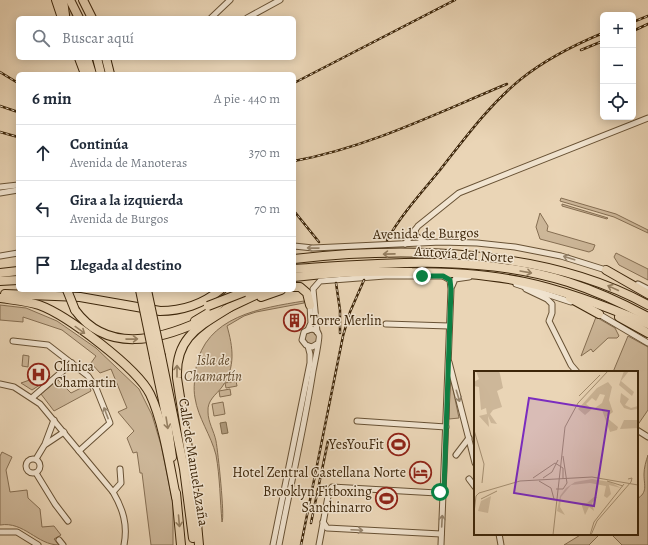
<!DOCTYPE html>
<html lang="es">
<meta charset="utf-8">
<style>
body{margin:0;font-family:Alegreya,serif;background:#f2f2f3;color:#1f2937}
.controls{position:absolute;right:12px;top:12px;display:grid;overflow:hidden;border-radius:6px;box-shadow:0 2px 10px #0003}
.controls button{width:36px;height:36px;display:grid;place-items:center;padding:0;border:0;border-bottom:1px solid #e0e1e3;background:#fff;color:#1f2937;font:20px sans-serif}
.stop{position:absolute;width:12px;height:12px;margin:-9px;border:3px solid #0b8043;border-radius:50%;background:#fff}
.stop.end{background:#0b8043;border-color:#fff;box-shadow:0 1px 4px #0008}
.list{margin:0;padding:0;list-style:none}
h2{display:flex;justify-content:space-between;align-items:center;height:52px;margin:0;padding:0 16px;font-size:17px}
h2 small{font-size:13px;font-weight:400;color:#747a83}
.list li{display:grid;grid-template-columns:26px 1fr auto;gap:12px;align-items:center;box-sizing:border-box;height:56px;padding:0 16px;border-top:1px solid #e0e1e3}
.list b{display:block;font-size:15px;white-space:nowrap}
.list p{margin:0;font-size:13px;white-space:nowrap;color:#747a83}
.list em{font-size:13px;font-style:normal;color:#747a83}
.icon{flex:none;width:22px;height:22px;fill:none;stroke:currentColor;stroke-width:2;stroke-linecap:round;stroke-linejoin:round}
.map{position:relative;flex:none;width:648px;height:545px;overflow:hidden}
.search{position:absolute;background:#fff;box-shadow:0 2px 10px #0003;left:16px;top:16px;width:280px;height:44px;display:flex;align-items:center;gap:10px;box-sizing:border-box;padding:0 14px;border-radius:6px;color:#747a83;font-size:15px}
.panel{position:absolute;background:#fff;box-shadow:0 2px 10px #0003;left:16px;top:72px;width:280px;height:220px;border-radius:6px}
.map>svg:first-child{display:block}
.green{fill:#cdb799;stroke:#856e52}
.water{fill:#af9a7c;stroke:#816c4e}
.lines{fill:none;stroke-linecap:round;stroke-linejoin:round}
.highway-tunnel{stroke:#c7b294;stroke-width:8;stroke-dasharray:8 4;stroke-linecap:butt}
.minor-casing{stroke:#685235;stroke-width:7}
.highway-casing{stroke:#3d260a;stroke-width:10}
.minor{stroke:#f1e4d0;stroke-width:5}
.highway{stroke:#ead5b6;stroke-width:8}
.rail-casing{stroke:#3d260a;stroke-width:2.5}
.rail{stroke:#f1e4d0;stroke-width:1;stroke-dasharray:3;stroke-linecap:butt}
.highway-bridge-casing{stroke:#3d260a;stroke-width:10;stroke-linecap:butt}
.highway-bridge{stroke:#ead5b6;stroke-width:8}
.oneway{stroke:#97856d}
.oneway2{stroke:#947e60}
.route{stroke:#0b8043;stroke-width:5}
.labels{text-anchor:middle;stroke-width:3;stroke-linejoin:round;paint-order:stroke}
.street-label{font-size:14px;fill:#3d260a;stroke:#f1e4d0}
.poi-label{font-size:14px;fill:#3d260a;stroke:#f1e4d0;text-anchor:end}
.park-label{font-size:14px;font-style:italic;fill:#614a2e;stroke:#f1e4d0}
.inset-road{fill:none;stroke:#a58f71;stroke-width:1}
.view{fill:#7b2cbf;fill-opacity:0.15;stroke:#7b2cbf;stroke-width:2}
.inset-edge{fill:none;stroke:#3d260a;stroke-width:2}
</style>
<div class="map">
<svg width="648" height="545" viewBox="0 0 648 545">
<rect width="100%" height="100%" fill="#ead5b6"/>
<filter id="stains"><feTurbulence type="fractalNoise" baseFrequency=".005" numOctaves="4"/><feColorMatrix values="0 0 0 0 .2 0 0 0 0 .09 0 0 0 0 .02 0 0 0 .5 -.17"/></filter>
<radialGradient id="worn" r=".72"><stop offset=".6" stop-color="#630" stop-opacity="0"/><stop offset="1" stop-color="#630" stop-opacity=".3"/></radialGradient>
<g class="green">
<path d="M561,198L616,214L648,230V233L614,217L560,201Z"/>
<path d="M562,204L608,218L607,219L562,206Z"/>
<path d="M540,213L548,226L547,231L595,245L593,250L589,252L540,239L536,227Z"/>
<path d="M616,253L648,269V280L619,265L614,257Z"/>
<path d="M304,301V303L256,312L244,316L227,326C233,347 236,367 222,387C216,395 207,400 208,412C208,422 214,431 216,441C218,452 225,517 222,522C220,500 220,477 216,455C211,435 198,418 195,398C193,388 195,378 196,368C205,316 261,308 304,301Z"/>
<path d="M0,305L26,308L57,321L96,348L139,389L152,415L161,445L173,504V545H151L142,473H140L137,452L133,453L127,438L134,431L118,412L127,408L111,369L100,373L91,363L96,356L62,330L23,317V322L0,320Z"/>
<path d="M596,317L615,328L619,336L617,338H608L593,352L591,349L581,356Z"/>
<circle cx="311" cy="338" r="6"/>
<path d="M628,336L648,347V410L637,426V372H613Z"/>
<path d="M23,355L29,356L28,367L22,366Z"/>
<path d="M450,375L459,418L449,419Z"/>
<path d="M41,376L46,381L32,390L21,383Z"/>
<path d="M58,380L71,393L89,384L91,391L54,411L41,394Z"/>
<path d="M236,381L237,386L226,388L225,383Z"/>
<path d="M230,389L231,395L220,397L219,391Z"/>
<path d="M223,402L225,414L214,416L212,404Z"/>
<path d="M2,452L12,457L6,470L10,492L27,490L28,498L40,509L42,527L54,526L61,535L54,539L59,545C37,545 24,521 0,525V456Z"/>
<path d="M648,455V545H622L611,534H637V499C648,492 644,486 644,474C644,468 646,461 648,455Z"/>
<path d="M582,534H600L589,545H564Z"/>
</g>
<path class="water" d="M226,422L228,433L222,434L220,423Z"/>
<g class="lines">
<path class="highway-tunnel" d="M65,0L73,18"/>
<defs>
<g id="minor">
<path d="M211,18L230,0"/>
<path d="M247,18L280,0"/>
<path d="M0,187L18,185"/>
<path d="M0,193L18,190"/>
<path d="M415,230L416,236L425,242"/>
<path d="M405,244L418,226L459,193L648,118"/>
<path d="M294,246L313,248L441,242L477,243L515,247L561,256L609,271"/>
<path d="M0,256L18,253"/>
<path d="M516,284L571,302"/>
<path d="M638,284L648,289"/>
<path d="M452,286L455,279L469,277"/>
<path d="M526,289L547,299L552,304V313L549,321L571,365L577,372"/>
<path d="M597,313L648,343"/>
<path d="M386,324L449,326"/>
<path d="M308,330L311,323L310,305"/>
<path d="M317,332L313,289L320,281L385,276H443"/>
<path d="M13,341L48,345L88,376L96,388L110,423L79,451"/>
<path d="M449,362L475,463"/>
<path d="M0,384L14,387L40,404L113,492C123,509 128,525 124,545"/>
<path d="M33,397L72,363"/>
<path d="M357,421L446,427"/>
<path d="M637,430L648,437"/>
<path d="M46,444L64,432"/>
<path d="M456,455L469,438"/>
<circle cx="33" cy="466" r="7"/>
<path d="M36,459L45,444L54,420"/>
<path d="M36,473L55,504L68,521"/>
<path d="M469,479L475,487"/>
<path d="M113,492L121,483L120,469"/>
<path d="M323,522L327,528L441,534"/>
<path d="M0,532H17L38,545"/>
<path d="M499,534L501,545"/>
<path d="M59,540L63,545"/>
<path d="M273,545L310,363V354L308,346"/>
<path d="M279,545C290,487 304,429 313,371C314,366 320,337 319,335C317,328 310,328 304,332L302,340L306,345L312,347L317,344"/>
<path d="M319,545L329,491L332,487L437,493L444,489"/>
<path d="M441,545L451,289L450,280L443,276"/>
</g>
<g id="highway">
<path d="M56,0L62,18"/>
<path d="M63,0L65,15"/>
<path d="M70,0L79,18"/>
<path d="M83,0L92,18"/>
<path d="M79,58L85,74"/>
<path d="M87,58L92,74"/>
<path d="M97,58L101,74"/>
<path d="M106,58L110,74"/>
<path d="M294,259C406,246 547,249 648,305"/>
<path d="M294,269C384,263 480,254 568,282C596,291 622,303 648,317"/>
<path d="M606,270L648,294"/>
<path d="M0,273L18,271"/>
<path d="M294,277C334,272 372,271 412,272C450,272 487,274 524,282C567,291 608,307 648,324"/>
<path d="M0,281L18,280"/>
<path d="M294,287H300L307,293L310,305"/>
<path d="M244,292L250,290"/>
<path d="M5,294L80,297L160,311C181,311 203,304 220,290"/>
<path d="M261,297L281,290"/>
<path d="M0,298C13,300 27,301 39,305C67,315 137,368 150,394C163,421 170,467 176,497"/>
<path d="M570,298L599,314"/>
<path d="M226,309L266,290"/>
<path d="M75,310C107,354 159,340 201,321"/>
<path d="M619,317L648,333"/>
<path d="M195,321L210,312L235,290"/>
<path d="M161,356L184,469L193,538"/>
<path d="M154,358L166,415L172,457"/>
<path d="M176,493L181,545"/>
<path d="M199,545L193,480L177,378C175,337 200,326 230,307"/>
</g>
</defs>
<use href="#minor" class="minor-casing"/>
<use href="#highway" class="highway-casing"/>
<use href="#minor" class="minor"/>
<use href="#highway" class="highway"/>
<defs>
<g id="rail">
<path d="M633,22L648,16"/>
<path d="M633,31L648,24"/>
<path d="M581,50L603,41"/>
<path d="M0,72L18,83"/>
<path d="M294,83L455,0"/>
<path d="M0,106L18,112"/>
<path d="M0,132L18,137"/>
<path d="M294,161C369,147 437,113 507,84"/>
<path d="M294,211L319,242"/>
<path d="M387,240C401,215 421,193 440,170C465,138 489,105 521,79C546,59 574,45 603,33"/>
<path d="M336,283L340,310V333"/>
<path d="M311,523L328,441"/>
<path d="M301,545L343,336L350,312L364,280"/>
</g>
</defs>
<use href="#rail" class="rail-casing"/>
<use href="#rail" class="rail"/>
<defs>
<g id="highway-bridge">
<path d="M67,290L75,310"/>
<path d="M140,290L154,358"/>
<path d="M147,290L161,356"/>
<path d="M208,306L244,292"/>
</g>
</defs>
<use href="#highway-bridge" class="highway-bridge-casing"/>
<use href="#highway-bridge" class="highway-bridge"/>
</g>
<defs><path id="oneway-shaft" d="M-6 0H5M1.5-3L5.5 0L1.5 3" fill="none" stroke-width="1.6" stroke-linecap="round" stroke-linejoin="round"/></defs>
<g class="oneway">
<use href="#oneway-shaft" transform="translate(313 248) rotate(-179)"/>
<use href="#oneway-shaft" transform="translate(569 258) rotate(-162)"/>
<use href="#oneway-shaft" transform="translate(458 396) rotate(73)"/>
<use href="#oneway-shaft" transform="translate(106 413) rotate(-111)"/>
<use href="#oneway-shaft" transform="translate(442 521) rotate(-87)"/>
<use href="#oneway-shaft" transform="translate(357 530) rotate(3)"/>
</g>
<g class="oneway2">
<use href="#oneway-shaft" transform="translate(389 254) rotate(179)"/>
<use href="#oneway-shaft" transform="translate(526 272) rotate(10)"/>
<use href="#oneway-shaft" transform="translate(613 288) rotate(-155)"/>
<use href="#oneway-shaft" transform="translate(80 330) rotate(36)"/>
<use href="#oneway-shaft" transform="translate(132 339) rotate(-1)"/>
<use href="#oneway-shaft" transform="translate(177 371) rotate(-90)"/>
<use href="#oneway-shaft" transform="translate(167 423) rotate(81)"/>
<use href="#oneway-shaft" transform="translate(179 521) rotate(85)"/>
</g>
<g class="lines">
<path class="route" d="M422,276H443L450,280L451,289L444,489L440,492"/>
</g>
<defs>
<symbol id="building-ring" viewBox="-11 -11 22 22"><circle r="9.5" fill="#f1e4d0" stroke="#8f2418" stroke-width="1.5"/><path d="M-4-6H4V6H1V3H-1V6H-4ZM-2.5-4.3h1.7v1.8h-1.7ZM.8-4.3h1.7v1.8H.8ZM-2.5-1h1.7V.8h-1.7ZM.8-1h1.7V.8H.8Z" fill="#8f2418"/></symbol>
<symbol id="hospital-ring" viewBox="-11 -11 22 22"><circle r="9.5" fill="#f1e4d0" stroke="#8f2418" stroke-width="1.5"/><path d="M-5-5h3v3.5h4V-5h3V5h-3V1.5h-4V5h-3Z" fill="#8f2418"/></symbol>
<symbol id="stadium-ring" viewBox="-11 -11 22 22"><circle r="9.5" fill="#f1e4d0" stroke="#8f2418" stroke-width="1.5"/><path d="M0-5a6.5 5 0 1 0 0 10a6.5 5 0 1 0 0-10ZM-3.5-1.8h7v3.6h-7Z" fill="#8f2418"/></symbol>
<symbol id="hotel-ring" viewBox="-11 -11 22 22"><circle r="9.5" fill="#f1e4d0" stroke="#8f2418" stroke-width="1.5"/><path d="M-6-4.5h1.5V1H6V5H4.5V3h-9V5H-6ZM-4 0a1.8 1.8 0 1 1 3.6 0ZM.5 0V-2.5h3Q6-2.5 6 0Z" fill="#8f2418"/></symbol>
</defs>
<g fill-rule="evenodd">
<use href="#building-ring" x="282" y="308" width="25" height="25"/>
<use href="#hospital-ring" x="26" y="362" width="25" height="25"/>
<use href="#stadium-ring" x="386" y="432" width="25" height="25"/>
<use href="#hotel-ring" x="408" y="460" width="25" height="25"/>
<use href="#stadium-ring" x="374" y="486" width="25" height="25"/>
</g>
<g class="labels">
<g class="street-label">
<text transform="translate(426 233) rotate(-1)" y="5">Avenida de Burgos</text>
<text transform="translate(464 254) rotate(4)" y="5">Autovía del Norte</text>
<text transform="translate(194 462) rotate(81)" y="5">Calle de Manuel Azaña</text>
</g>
<g class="poi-label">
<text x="310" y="325" text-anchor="start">Torre Merlin</text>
<text x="54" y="371" text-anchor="start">Clínica<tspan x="54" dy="16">Chamartin</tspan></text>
<text x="384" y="449">YesYouFit</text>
<text x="406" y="477">Hotel Zentral Castellana Norte</text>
<text x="372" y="496">Brooklyn Fitboxing<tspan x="372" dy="16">Sanchinarro</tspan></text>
</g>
<g class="park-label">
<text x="213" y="365">Isla de<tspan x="213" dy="16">Chamartín</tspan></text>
</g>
</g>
<g transform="translate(474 371)">
<rect width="164" height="164" fill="#ead5b6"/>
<path d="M2,0H25L26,3L29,17L23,20L28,36L19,39L16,43L23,53L17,52L14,45L15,56L5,45L13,43L12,37L7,39L5,16L0,15V11L5,8ZM150,0H155L147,10L160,21L158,25L145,14ZM134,11L138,16L135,29L139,41L132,46L144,56L143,59L136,61L128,39L121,37L128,32L131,24L126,23L122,30L118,27L112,33L118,38L111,44L104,38L123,17ZM147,22L155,28L151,34L157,37L164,35V38L157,39L150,37L146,31ZM150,49H164V57L146,58ZM118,108L136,111L147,117L135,114L137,123L133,127L130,125L132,115L116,112L97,114L87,126L86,136L91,144L83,140L86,125L92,117L101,111ZM17,125L14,142L4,140L7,130ZM120,126H123L118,132L120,140L115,136L111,144L107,132H113Z" fill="#cdb799"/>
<path class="inset-road" d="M105,25L126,4M0,59L10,93L8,112M59,107L81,92L89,97V108M69,107L78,101L84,89M65,110L77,117L80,128M133,110L149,115M82,118H89L93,112L89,85M7,128L23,120M0,142L2,125L5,122L46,110L118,106L164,114M79,164L91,56L104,32L134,0M116,164L120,151L150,113M117,164L123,150L157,111L158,107L154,108"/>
<path class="view" d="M55,27L135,40L120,135L40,122Z"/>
<rect width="164" height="164" class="inset-edge"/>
</g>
<rect width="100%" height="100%" filter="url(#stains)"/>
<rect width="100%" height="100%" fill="url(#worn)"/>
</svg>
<div class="controls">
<button>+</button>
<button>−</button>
<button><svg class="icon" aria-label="locate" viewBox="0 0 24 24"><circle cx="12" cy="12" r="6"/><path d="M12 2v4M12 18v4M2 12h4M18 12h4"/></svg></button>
</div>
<div class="stop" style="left:440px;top:492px"></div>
<div class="stop end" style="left:422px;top:276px"></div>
<div class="search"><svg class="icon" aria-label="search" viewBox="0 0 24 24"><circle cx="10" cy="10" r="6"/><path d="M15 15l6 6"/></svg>Buscar aquí</div>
<section class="panel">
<h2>6 min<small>A pie · 440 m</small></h2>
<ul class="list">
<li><svg class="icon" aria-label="ahead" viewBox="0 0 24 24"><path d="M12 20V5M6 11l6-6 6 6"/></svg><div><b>Continúa</b><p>Avenida de Manoteras</p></div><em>370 m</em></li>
<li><svg class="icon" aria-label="left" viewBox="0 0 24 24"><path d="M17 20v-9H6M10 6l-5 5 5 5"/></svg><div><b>Gira a la izquierda</b><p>Avenida de Burgos</p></div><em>70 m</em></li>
<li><svg class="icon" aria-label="arrive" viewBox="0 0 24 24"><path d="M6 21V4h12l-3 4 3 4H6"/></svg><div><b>Llegada al destino</b></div></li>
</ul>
</section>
</div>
